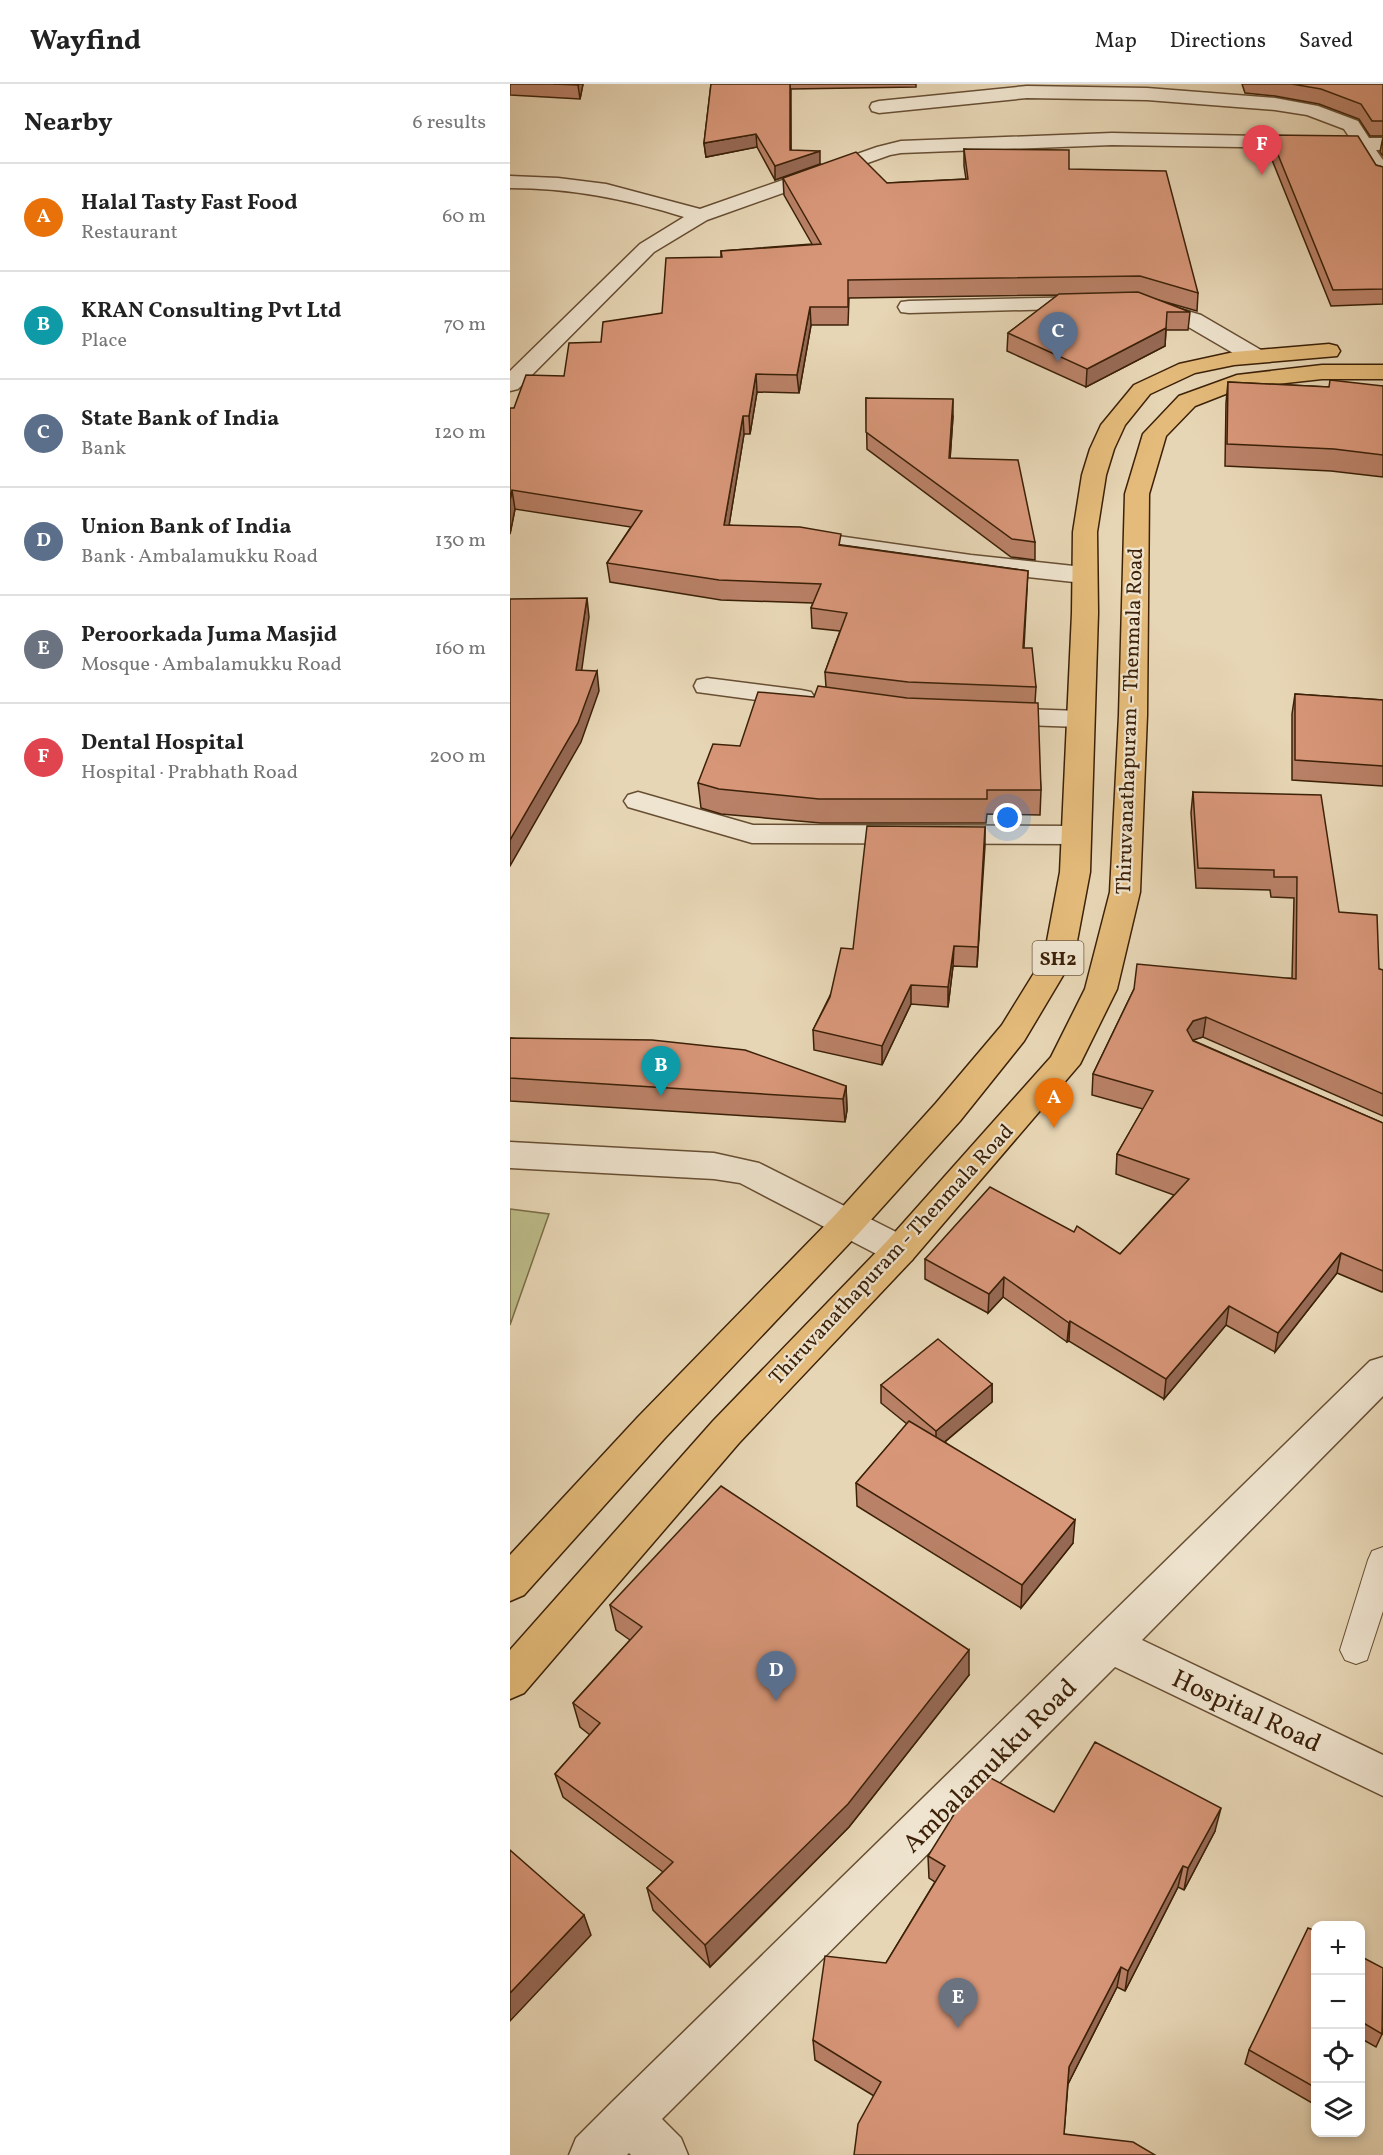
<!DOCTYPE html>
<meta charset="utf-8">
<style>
body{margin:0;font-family:Vollkorn,serif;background:#f2f2f2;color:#222}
.controls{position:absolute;right:18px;bottom:18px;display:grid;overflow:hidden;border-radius:12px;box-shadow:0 3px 9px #0003}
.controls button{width:54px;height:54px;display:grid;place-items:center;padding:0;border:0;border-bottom:2px solid #e0e0e0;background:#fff;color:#222;font:30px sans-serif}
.you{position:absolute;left:498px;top:734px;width:21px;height:21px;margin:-15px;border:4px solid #fff;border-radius:50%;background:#1a73e8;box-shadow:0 0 0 9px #1a73e833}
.badge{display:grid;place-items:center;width:39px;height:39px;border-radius:50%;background:#8f2418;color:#fff;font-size:20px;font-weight:700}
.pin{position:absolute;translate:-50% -50px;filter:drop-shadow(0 2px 3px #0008)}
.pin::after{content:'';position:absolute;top:32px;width:21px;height:18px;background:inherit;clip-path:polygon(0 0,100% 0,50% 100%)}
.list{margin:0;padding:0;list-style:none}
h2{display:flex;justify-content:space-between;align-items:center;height:78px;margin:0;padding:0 24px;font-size:26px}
h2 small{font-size:20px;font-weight:400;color:#767676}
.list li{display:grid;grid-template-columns:39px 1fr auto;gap:18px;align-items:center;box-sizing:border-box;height:108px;padding:0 24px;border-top:2px solid #e0e0e0}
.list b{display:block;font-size:22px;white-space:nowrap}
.list p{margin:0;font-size:20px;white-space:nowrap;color:#767676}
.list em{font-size:20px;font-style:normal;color:#767676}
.icon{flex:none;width:33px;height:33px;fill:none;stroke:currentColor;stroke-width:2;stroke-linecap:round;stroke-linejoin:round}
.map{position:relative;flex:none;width:873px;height:2071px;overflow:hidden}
header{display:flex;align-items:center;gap:36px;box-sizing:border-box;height:84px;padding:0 30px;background:#fff;border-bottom:2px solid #e0e0e0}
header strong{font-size:28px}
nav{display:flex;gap:33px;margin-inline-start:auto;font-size:21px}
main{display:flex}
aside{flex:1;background:#fff}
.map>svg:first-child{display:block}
.green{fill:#bcbc89;stroke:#7c6e48;stroke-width:1.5}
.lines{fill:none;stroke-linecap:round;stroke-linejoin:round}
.service-casing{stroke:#674e33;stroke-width:2}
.minor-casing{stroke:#674e33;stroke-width:3}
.primary-casing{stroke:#3c2108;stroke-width:3}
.service{fill:#efe4cf;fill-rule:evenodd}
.minor{fill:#efe4cf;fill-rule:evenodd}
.primary{fill:#e4bb7a;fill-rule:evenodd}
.wall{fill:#b98167;stroke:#3c2108;stroke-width:1.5}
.shaded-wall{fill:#966954;stroke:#3c2108;stroke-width:1.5}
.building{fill:#d79678;stroke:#3c2108;stroke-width:1.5}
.labels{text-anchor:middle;stroke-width:4.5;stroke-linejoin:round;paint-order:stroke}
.shield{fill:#efe4cf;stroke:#725c44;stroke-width:1.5}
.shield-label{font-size:20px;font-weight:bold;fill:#3c2108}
.street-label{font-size:21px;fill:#3c2108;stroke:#efe4cf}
.near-street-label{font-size:26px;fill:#3c2108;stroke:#efe4cf}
</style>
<header>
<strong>Wayfind</strong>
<nav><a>Map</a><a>Directions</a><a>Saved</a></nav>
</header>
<main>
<aside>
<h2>Nearby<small>6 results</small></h2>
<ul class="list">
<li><span class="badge" style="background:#e8710a">A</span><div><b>Halal Tasty Fast Food</b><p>Restaurant</p></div><em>60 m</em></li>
<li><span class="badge" style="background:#0f9aa8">B</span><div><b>KRAN Consulting Pvt Ltd</b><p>Place</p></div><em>70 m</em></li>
<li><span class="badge" style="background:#5c6f8a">C</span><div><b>State Bank of India</b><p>Bank</p></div><em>120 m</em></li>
<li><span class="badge" style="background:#5c6f8a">D</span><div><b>Union Bank of India</b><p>Bank · Ambalamukku Road</p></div><em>130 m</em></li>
<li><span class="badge" style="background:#6b7280">E</span><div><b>Peroorkada Juma Masjid</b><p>Mosque · Ambalamukku Road</p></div><em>160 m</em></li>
<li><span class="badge" style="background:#e0444e">F</span><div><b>Dental Hospital</b><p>Hospital · Prabhath Road</p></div><em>200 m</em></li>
</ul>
</aside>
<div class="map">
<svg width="873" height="2071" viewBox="0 0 873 2071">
<rect width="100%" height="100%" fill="#e7d6b5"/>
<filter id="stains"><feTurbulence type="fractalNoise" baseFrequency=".00333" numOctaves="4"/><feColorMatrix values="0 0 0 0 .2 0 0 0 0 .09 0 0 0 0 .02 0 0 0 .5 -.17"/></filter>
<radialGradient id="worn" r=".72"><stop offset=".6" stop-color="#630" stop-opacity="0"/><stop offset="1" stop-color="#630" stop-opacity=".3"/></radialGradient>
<path class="green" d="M0,1125L39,1130L0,1241Z"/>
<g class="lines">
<defs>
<path id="service" d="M873,1463V1527L857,1576L846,1580L835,1576L830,1566L858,1476L862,1467Z"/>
<g id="minor">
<path d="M517,2L637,4L765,14L808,22L848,37L859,54H873V66H866L873,76V97L866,95L847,65L602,61L391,69L380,71L197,136L144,168L8,305L0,307V287L130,160L174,133C117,115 60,104 0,104V92L48,94L96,100L190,125L367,63L391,57L602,49L840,54L834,45L797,31L765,26L637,16L517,14L369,29L362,27L360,23L362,19L369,17Z"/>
<path d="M579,213L587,214L590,219L587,224L399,229L391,228L388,223L391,218L399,217Z"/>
<path d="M637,215L691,231L751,266L754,271L751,276L743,278L735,276L675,241L629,226L626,221L629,216Z"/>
<path d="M286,446L461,471L573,483L582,486L586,491L582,496L573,499L461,487L277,458L274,453L277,448Z"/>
<path d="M197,594L291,606L301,608L305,614L301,620L291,622L187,608L184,602L187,596Z"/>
<path d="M482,624L570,627L580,629L584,635L580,641L570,643L482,640L472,638L468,632L472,626Z"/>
<path d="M128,708L243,741L565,742L575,744L579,751L575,758L565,760L242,759L118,723L114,717L118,711Z"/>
<path d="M0,1058L204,1069L249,1079L402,1156L407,1166L402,1176L390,1180L378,1176L230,1099L204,1095L0,1084Z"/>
<path d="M873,1273V1312L632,1556L873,1671V1712L605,1583L152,2035L171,2054L178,2071H121L119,2069L117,2071H59L66,2054L102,2018L860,1277Z"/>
</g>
<g id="primary">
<path d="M819,260L827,262L830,267L827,272L724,281L685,289L640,310L615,341L604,365L596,391L587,448L588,529L580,788L564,873L514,957L450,1037L350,1148L154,1355L14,1511L0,1517V1471L128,1333L326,1130L426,1019L492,941L534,873L550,788L562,529L563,448L572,391L580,365L591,341L624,301L669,280L724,268Z"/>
<path d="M812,281H873V295H812L731,304L685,322L656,352L639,410L637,631L630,808L607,905L570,980L402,1176L229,1359L14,1609L0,1615V1566L203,1337L378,1156L541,973L575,905L600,808L609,631L615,410L633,350L669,312L727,291Z"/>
</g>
</defs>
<use href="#service" class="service-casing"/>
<use href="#minor" class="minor-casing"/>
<use href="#primary" class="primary-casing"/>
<use href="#service" class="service"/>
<use href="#minor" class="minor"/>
<use href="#primary" class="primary"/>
</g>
<g class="wall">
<path d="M0,0H73L70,15L0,11Z"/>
<path d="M201,0H406V3L281,5V66L310,80L265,96L247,63L196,73L194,59Z"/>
<path d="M732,0H873V52H860L849,35L809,20L765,12L735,9Z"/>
<path d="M760,51L873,83V220L821,222L758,66Z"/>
<path d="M873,53V72L870,68Z"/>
<path d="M454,65L559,85L688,209L687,227L645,215L680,228L678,246H656L655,262L576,303L497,267L498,249L548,211L339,214L338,241H301L289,309L247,308L240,350H234L219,441L332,461L518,487L514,564L526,603L525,619L531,706L530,731L477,730L476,739H311L211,730L191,724L188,699L230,662L304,613L316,603L315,588L330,547L302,544L301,524L303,519L211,516L100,498L97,479L121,443L5,425L0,450L4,324L54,292L91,258L152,229L211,173V167L302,160L274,111L273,94L377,99L456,95L454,82Z"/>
<path d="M718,298L819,303L873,302V393L821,387L715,382L716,319Z"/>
<path d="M356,314L443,332L440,374L525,458V476L501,473L357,365Z"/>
<path d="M785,610L873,616V702L782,696V630Z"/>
<path d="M683,708L829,828L869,885L873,886V1032L693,953L682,956L873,1039V1207L872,1208L827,1189L765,1268L716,1241L654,1315L559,1257L557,1258L493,1213L478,1229L415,1195V1175L564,1148L610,1170L664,1111L606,1090L607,1070L633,1025L582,1011L583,990L624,905L782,894L784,814L761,813L760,806L686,804L681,729Z"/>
<path d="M475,743L467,883L443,882L438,923L401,920L372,981L304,966L303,946L343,865Z"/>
<path d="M0,954L336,1002L337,1026L335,1038L0,1017Z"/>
<path d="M482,1300V1318L435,1358L563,1459L511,1524L347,1422L346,1399L397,1340L371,1319V1301Z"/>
<path d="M100,1521L459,1591L339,1743L200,1883L143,1826L137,1804L153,1788L53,1713L45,1690L80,1651L70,1643L63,1619L120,1556L106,1546Z"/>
<path d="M544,1728L705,1747L674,1806L668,1803L615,1907L607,1903L558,2000L554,2050L645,2071L364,2012L305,1976L303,1956L376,1879L425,1798L419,1794L418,1772Z"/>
<path d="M806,1847V2011L802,2019L735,1980L739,1966Z"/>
<path d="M850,1872L873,1948L866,1963L850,1954Z"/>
</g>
<g class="shaded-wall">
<path d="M69,0H73L70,15L68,1Z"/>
<path d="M280,0L281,76L310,67V80L265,96V82L280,66Z"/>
<path d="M246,50L247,63L196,73L194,59Z"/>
<path d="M300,223L301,241L289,309L287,291Z"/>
<path d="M656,244L655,262L576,303L577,285Z"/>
<path d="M246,290L247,308L240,350L239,332Z"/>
<path d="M443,315V332L439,391V374Z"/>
<path d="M233,332L234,350L216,460L214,441Z"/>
<path d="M2,406L5,425L0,450V416Z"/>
<path d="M77,514L79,533L69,606L66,586Z"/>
<path d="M87,587L89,607L71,658L0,782V756Z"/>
<path d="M475,743V762L467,883L468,863Z"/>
<path d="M444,862L443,882L438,923V903Z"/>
<path d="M401,901V920L372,981V962Z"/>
<path d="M696,933L693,953L680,957L677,946L683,937Z"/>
<path d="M336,1002L337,1026L335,1038L333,1015Z"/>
<path d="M831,1169L827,1189L765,1268L768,1249Z"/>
<path d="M494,1193L493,1213L478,1229L479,1210Z"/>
<path d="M719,1222L716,1241L654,1315L656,1295Z"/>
<path d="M560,1237L559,1257L557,1258L559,1239Z"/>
<path d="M482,1300V1318L426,1365V1347Z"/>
<path d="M565,1436L563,1459L511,1524L512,1501Z"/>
<path d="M459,1566V1591L339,1743L200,1883L195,1861Z"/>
<path d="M711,1724L705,1747L674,1806L678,1784Z"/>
<path d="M673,1782L668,1803L615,1907L618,1887Z"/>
<path d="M74,1831L81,1851L0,1937V1909Z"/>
<path d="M611,1883L607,1903L557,2002L559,1983Z"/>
</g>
<g class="building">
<path d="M43,0H69L68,1Z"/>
<path d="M201,0H280V66L310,67L265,82L246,50L194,59Z"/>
<path d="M782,0H873V37H862L851,20L811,5Z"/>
<path d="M760,51L848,52L866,81L873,83V205L823,206Z"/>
<path d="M454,65L559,66V85L656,87L688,209L630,192L338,196V223H300L287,291L246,290L239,332H233L214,441L290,443L331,450L329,461L518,487L513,564H522L526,603L398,598L315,588L337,529L301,524L311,500L209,496L97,479L132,427L2,406L0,416V324H4L16,291L54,292L59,259L91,258L93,238L152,229L156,174L212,173L211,167L311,160L273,94L346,68L377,99L458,95Z"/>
<path d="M628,208L680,228H657L656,244L577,285L498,249L549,210Z"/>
<path d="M820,296L873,302V371L824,365L717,360L718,298L819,303Z"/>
<path d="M356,314L443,315L439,374L508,376L525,458L502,455L356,348Z"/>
<path d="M77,514L66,586L87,587L68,639L0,756V515Z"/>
<path d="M308,602L397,614L528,619L531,706H477V715H309L209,705L188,699L203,660L230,662L248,608L304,613Z"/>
<path d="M785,610L873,616V682L785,676Z"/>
<path d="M683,708L811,711L829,828L867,831L869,885L873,886V1010L696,933L683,937L677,946L683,957L873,1039V1187L831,1169L768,1249L719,1222L656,1295L560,1237L559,1239L494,1193L479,1210L415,1175L480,1103L564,1148L567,1142L610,1170L679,1095L607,1070L643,1007L583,990L624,905L627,880L786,895L787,793H764V786L688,784Z"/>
<path d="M357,742L475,743L468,863L444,862L438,903L401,901L372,962L303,946L320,913L331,864L343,865Z"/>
<path d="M0,954L142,956L235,966L336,1002L333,1015L0,994Z"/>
<path d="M428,1255L482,1300L426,1347L371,1301Z"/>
<path d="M399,1337L565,1436L512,1501L346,1399Z"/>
<path d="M211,1402L459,1566L338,1720L195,1861L137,1804L163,1778L45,1690L90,1639L63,1619L132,1543L100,1521Z"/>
<path d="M585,1658L711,1724L678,1784L673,1782L618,1887L611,1883L559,1983L554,2050L623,2058L645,2071H344L348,2040L371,1998L303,1956L315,1872L376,1879L435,1782L418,1772L453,1716L477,1692L544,1728Z"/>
<path d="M0,1766L74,1831L0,1909Z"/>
<path d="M798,1844L806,1847V2004L739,1966Z"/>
<path d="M850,1872L873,1884L872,1950L850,1937Z"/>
</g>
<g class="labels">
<rect class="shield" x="522.5" y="857" width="51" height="34" rx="4.5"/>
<g class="shield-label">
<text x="548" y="881">SH2</text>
</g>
<g class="street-label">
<text transform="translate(619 637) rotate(-88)" y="7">Thiruvanathapuram - Thenmala Road</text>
<text transform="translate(381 1170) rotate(-47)" y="7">Thiruvanathapuram - Thenmala Road</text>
</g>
<g class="near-street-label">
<text transform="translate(737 1626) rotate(25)" y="9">Hospital Road</text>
<text transform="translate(479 1681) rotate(-45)" y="9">Ambalamukku Road</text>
</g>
</g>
<rect width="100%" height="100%" filter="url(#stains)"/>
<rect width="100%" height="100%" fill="url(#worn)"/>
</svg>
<div class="controls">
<button>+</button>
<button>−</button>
<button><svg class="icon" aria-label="locate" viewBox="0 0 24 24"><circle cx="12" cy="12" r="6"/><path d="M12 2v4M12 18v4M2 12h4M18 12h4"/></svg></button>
<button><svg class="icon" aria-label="layers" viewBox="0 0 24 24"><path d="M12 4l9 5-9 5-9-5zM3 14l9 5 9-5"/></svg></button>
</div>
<div class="you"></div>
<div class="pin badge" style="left:544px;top:1044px;background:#e8710a">A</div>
<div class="pin badge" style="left:151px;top:1012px;background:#0f9aa8">B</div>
<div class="pin badge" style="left:548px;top:278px;background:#5c6f8a">C</div>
<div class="pin badge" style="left:266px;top:1617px;background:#5c6f8a">D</div>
<div class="pin badge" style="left:448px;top:1944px;background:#6b7280">E</div>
<div class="pin badge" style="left:752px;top:91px;background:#e0444e">F</div>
</div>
</main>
